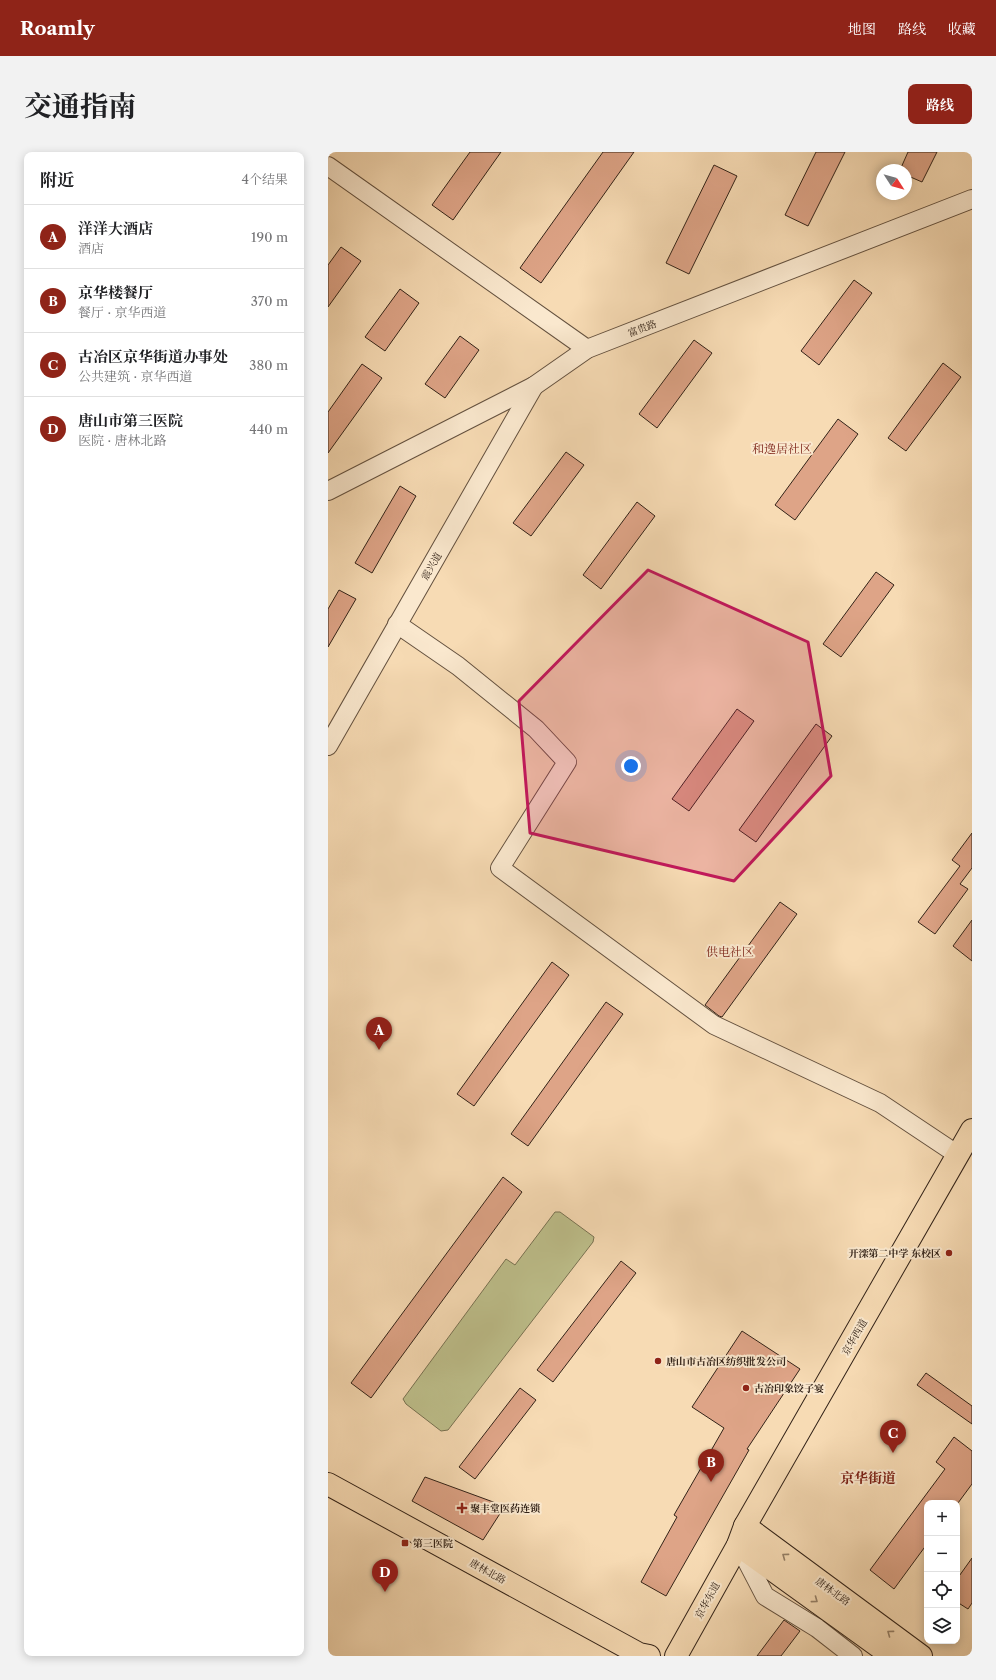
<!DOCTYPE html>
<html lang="zh">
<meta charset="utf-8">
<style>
body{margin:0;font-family:"Libre Caslon Text","Noto Serif SC",serif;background:#f2f2f2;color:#202124}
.controls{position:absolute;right:12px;bottom:12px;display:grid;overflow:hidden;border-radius:8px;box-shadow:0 2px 10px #0003}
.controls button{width:36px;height:36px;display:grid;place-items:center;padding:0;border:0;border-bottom:1px solid #e0e0e0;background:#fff;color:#202124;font:20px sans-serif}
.compass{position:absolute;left:548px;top:12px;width:36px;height:36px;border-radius:50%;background:#fff;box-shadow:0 2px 10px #0003;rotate:126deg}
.you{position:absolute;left:303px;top:614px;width:14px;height:14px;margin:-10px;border:3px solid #fff;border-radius:50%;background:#1a73e8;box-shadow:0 0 0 6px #1a73e833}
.badge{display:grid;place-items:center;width:26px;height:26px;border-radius:50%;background:#8f2418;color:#fff;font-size:13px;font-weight:700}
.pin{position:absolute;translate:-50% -33px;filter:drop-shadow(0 1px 2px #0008)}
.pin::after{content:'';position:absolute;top:21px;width:14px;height:12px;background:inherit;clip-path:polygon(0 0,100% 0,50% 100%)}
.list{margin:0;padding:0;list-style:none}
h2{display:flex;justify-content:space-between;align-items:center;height:52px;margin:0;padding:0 16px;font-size:17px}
h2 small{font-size:13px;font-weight:400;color:#757577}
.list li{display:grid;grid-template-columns:26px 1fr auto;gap:12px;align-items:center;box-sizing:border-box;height:64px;padding:0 16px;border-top:1px solid #e0e0e0}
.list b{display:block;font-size:15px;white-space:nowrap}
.list p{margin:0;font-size:13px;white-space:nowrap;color:#757577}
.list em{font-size:13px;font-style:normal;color:#757577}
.icon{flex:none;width:22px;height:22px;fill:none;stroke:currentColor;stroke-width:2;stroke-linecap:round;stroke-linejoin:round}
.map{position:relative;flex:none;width:644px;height:1504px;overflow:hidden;border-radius:8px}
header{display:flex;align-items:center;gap:24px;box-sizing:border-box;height:56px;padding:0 20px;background:#8f2418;color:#fff}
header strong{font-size:19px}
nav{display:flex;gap:22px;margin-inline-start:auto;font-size:14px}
.intro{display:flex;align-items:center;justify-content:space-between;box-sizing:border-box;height:96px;padding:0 24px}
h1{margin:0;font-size:28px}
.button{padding:10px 18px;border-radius:8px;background:#8f2418;color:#fff;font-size:14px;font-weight:700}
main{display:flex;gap:24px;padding:0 24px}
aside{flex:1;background:#fff;border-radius:8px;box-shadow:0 2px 10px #0003}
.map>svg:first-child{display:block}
.green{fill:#bec08c;stroke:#787252}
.building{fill:#dea487;stroke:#332318}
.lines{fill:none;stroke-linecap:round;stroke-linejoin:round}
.minor-casing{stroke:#64513f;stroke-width:20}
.major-casing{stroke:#332318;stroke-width:24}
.minor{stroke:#fae8ce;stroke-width:18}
.major{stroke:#f7dbb4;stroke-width:22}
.oneway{stroke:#957f66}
.marked{fill:#c2185b;fill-opacity:0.2;stroke:#c2185b;stroke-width:3;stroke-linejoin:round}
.poi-dot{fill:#8f2418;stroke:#fae8ce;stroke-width:1.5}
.labels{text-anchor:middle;stroke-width:4;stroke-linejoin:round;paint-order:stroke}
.street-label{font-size:10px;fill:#332318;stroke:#fae8ce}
.poi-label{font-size:10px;font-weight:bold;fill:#332318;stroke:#fae8ce;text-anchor:start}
.quarter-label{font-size:12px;fill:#7a1f14;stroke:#fae8ce}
.district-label{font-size:14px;font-weight:bold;fill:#7a1f14;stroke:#fae8ce}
</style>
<header>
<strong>Roamly</strong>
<nav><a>地图</a><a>路线</a><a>收藏</a></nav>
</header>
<div class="intro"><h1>交通指南</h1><a class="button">路线</a></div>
<main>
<aside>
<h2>附近<small>4个结果</small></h2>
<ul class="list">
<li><span class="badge">A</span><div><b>洋洋大酒店</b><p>酒店</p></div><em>190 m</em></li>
<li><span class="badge">B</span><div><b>京华楼餐厅</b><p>餐厅 · 京华西道</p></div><em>370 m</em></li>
<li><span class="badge">C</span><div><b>古冶区京华街道办事处</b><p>公共建筑 · 京华西道</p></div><em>380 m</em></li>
<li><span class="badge">D</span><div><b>唐山市第三医院</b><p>医院 · 唐林北路</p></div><em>440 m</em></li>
</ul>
</aside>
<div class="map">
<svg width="644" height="1504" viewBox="0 0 644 1504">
<rect width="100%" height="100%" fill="#f7dbb4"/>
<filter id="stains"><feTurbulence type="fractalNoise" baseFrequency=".005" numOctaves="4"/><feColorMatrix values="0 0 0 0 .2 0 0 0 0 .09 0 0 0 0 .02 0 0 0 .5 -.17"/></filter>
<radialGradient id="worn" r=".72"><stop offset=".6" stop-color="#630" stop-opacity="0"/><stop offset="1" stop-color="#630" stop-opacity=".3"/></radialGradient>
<path class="green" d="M227,1060H232L266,1085L265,1090L120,1278L113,1279L78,1252L75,1247L178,1107L187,1113Z"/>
<g class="building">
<path d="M142,0H173L125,68L104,53Z"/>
<path d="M275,0H306L213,131L192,116Z"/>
<path d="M488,0H517L480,74L457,63Z"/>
<path d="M580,0H609L594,30L578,23V18H572Z"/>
<path d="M386,13L409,24L361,122L338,111Z"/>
<path d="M13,95L33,109L0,155V113Z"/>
<path d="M526,128L544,141L491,213L473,199Z"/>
<path d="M72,137L91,151L57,199L37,185Z"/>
<path d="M132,184L151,198L117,246L97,232Z"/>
<path d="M366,188L384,201L329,276L311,262Z"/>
<path d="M615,211L633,225L578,299L560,286Z"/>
<path d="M34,212L54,226L0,301V260Z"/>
<path d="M510,267L530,282L467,368L447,353Z"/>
<path d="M238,300L256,313L203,384L185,371Z"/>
<path d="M72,334L88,344L44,421L27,411Z"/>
<path d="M309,350L327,364L273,437L255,423Z"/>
<path d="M548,420L566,433L513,505L495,492Z"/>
<path d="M11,438L28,447L0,495V457Z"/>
<path d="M409,557L426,569L361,659L344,647Z"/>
<path d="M488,572L504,584L428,690L411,678Z"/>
<path d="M644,681V716L632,732L640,737L607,782L590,770L632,714L624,708Z"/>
<path d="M452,750L469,762L394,865L391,864L377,853Z"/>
<path d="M644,768V809L625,794Z"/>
<path d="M224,810L241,823L146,954L129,942Z"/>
<path d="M278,850L295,862L200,994L183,982Z"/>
<path d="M175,1025L194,1040L43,1246L23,1231Z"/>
<path d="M293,1109L308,1121L225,1230L209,1218Z"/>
<path d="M414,1179L472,1217L419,1297L421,1298L338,1444L313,1430L349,1365L346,1363L396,1276L364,1255Z"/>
<path d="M598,1221L644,1254V1272L589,1233Z"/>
<path d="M192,1236L208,1248L147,1327L131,1315Z"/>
<path d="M626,1285L644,1299V1332L630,1351H599V1392L566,1437L542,1418L617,1317L608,1310Z"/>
<path d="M97,1325L168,1351L173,1360L155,1388L84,1349Z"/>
<path d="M644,1406V1451L640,1457L629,1450V1427Z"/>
<path d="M456,1468L472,1479L453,1504H429Z"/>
</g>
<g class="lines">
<defs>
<g id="minor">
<path d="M0,14L259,197"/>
<path d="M0,339L206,234L259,197L644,47"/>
<path d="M69,472L130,514L208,577L239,610L172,716L386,873L552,951L630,1003"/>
<path d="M0,594L206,234"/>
<path d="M411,1394L437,1444L489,1476L525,1504"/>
</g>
<g id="major">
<path d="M0,1332L311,1502L321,1504"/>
<path d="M417,1374L593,1504"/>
<path d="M410,1393L564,1504"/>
<path d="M348,1504L410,1393L417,1374L644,978"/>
</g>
</defs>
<use href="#minor" class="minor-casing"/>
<use href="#major" class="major-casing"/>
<use href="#minor" class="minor"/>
<use href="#major" class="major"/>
</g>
<defs><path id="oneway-chevron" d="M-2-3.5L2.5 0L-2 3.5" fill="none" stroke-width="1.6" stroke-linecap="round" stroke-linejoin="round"/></defs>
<g class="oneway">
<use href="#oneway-chevron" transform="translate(457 1404) rotate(-144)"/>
<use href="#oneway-chevron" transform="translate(487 1448) rotate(36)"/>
<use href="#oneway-chevron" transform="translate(562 1481) rotate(-144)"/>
</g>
<path class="marked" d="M320,418L480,490L503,624L406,729L202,681L191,549Z"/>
<g class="poi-dot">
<circle cx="621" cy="1101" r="4"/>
<circle cx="330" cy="1209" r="4"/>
<circle cx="418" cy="1236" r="4"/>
<path d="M132 1350h4v4h4v4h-4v4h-4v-4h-4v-4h4z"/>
<rect x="73" y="1387" width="8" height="8" rx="2"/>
</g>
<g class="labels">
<g class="street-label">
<text transform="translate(314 176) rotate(-21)" y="4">富贵路</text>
<text transform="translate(103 414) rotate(-60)" y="4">震兴道</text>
<text transform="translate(526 1185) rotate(-60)" y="4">京华西道</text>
<text transform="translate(160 1419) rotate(29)" y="4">唐林北路</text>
<text transform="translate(505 1439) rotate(36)" y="4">唐林北路</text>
<text transform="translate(379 1448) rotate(-61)" y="4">京华东道</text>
</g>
<g class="poi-label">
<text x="613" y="1105" text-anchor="end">开滦第二中学 东校区</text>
<text x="338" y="1213">唐山市古冶区纺织批发公司</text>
<text x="426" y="1240">古冶印象饺子宴</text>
<text x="142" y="1360">聚丰堂医药连锁</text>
<text x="85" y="1395">第三医院</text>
</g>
<g class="quarter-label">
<text x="454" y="301">和逸居社区</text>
<text x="402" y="804">供电社区</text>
</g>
<g class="district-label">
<text x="540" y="1331">京华街道</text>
</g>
</g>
<rect width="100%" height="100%" filter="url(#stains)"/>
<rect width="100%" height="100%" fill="url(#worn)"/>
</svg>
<div class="controls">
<button>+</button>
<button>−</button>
<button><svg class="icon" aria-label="locate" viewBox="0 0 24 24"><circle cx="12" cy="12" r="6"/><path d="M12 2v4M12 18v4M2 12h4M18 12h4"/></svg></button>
<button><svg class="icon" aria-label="layers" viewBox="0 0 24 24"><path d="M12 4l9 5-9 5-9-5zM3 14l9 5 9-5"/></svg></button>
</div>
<svg class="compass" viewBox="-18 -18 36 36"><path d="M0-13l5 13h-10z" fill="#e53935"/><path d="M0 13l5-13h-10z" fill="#757577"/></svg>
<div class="you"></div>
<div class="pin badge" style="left:51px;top:898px">A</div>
<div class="pin badge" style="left:383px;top:1330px">B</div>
<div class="pin badge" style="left:565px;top:1301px">C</div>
<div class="pin badge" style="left:57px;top:1440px">D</div>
</div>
</main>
